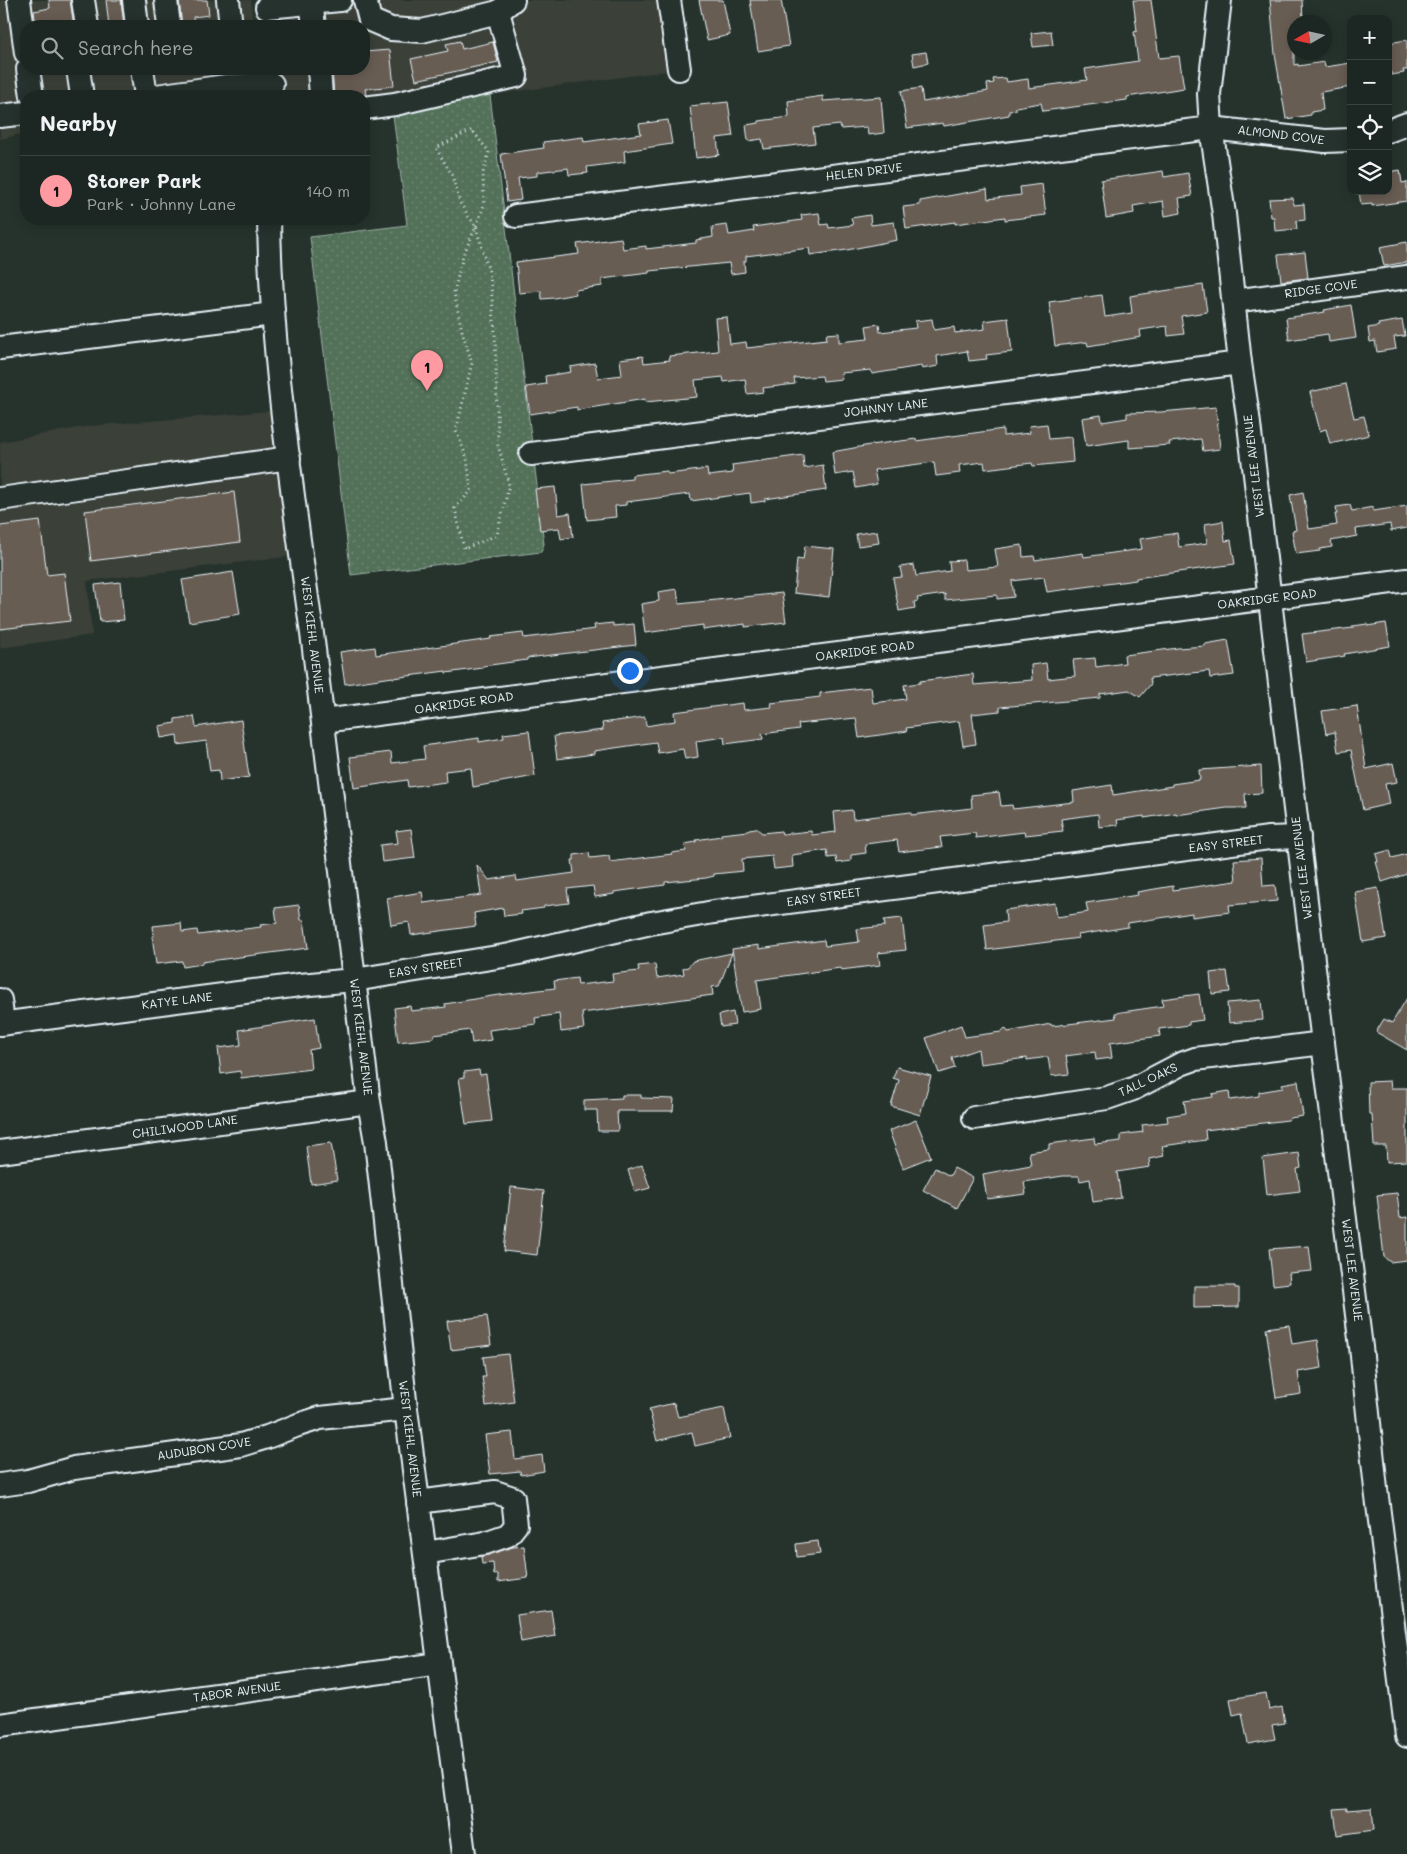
<!DOCTYPE html>
<meta charset="utf-8">
<style>
body{margin:0;font-family:Mali,sans-serif;background:#29322f;color:#f1f3f6}
.controls{position:absolute;right:15px;top:15px;display:grid;overflow:hidden;border-radius:10px;box-shadow:0 2px 12px #0003}
.controls button{width:45px;height:45px;display:grid;place-items:center;padding:0;border:0;border-bottom:1px solid #3a4340;background:#1c2622;color:#f1f3f6;font:25px sans-serif}
.compass{position:absolute;left:1287px;top:15px;width:45px;height:45px;border-radius:50%;background:#1c2622;box-shadow:0 2px 12px #0003;rotate:261deg}
.you{position:absolute;left:629px;top:670px;width:18px;height:18px;margin:-12px;border:4px solid #fff;border-radius:50%;background:#1a73e8;box-shadow:0 0 0 8px #1a73e833}
.badge{display:grid;place-items:center;width:32px;height:32px;border-radius:50%;background:#ff9aa2;color:#111;font-size:16px;font-weight:700}
.pin{position:absolute;translate:-50% -41px;filter:drop-shadow(0 1px 2px #0008)}
.pin::after{content:'';position:absolute;top:26px;width:18px;height:15px;background:inherit;clip-path:polygon(0 0,100% 0,50% 100%)}
.list{margin:0;padding:0;list-style:none}
h2{display:flex;justify-content:space-between;align-items:center;height:65px;margin:0;padding:0 20px;font-size:21px}
h2 small{font-size:16px;font-weight:400;color:#a0a5a5}
.list li{display:grid;grid-template-columns:32px 1fr auto;gap:15px;align-items:center;box-sizing:border-box;height:70px;padding:0 20px;border-top:1px solid #3a4340}
.list b{display:block;font-size:19px;white-space:nowrap}
.list p{margin:0;font-size:16px;white-space:nowrap;color:#a0a5a5}
.list em{font-size:16px;font-style:normal;color:#a0a5a5}
.icon{flex:none;width:28px;height:28px;fill:none;stroke:currentColor;stroke-width:2;stroke-linecap:round;stroke-linejoin:round}
.map{position:relative;flex:none;width:1407px;height:1854px;overflow:hidden}
.search{position:absolute;background:#1c2622;box-shadow:0 2px 12px #0003;left:20px;top:20px;width:350px;height:55px;display:flex;align-items:center;gap:12px;box-sizing:border-box;padding:0 18px;border-radius:20px;color:#a0a5a5;font-size:19px}
.panel{position:absolute;background:#1c2622;box-shadow:0 2px 12px #0003;left:20px;top:90px;width:350px;height:135px;border-radius:20px}
.map>svg:first-child{display:block}
.built{fill:#3a4038}
.park{fill:url(#park-dots);stroke:#9db0a8}
.building{fill:#685d52;stroke:#e8f1f8}
.lines{fill:none;stroke-linecap:round;stroke-linejoin:round}
.minor-casing{stroke:#e8f1f8;stroke-width:26}
.path{stroke:#e8f1f8;stroke-width:3;stroke-dasharray:1 4;stroke-linecap:butt}
.minor{stroke:#26332d;stroke-width:22}
.labels{text-anchor:middle;stroke-width:4;stroke-linejoin:round;paint-order:stroke}
.street-label{font-size:12px;fill:#e8f1f8;stroke:#26332d}
</style>
<div class="map">
<svg width="1407" height="1854" viewBox="0 0 1407 1854">
<defs>
<pattern id="park-dots" width="8" height="8" patternUnits="userSpaceOnUse" patternTransform="scale(1.25)"><rect width="8" height="8" fill="#527058"/><path d="M2 2h.1M6 6h.1" fill="none" stroke="#6b8571" stroke-width="1.8" stroke-linecap="round"/></pattern>
</defs>
<rect width="100%" height="100%" fill="#26332d"/>
<filter id="ink" filterUnits="userSpaceOnUse"><feTurbulence type="fractalNoise" baseFrequency=".02" numOctaves="2"/><feDisplacementMap in="SourceGraphic" scale="10" xChannelSelector="R" yChannelSelector="G"/><feConvolveMatrix kernelMatrix="1 2 1 2 8 2 1 2 1" color-interpolation-filters="sRGB"/></filter>
<g filter="url(#ink)">
<g class="built">
<path d="M0,0H251L253,26H26V69H256L259,96H26V133L0,139Z"/>
<path d="M275,0H657L667,71L490,95L364,109V96H282L280,69H364V26H277Z"/>
<path d="M282,410L302,555L87,581L92,635L0,648V442L89,426Z"/>
</g>
<path class="park" d="M490,95L544,544L541,552L351,575L310,237L407,225L392,107Z"/>
<g class="building">
<path d="M49,0H70L74,26H36L34,11L50,8Z"/>
<path d="M106,0H121L124,26H109Z"/>
<path d="M179,0H207L209,15L193,17L194,26H182Z"/>
<path d="M699,0H723L730,35L707,40Z"/>
<path d="M750,0H781L789,46L758,51Z"/>
<path d="M1133,0H1151L1159,58L1179,56L1184,88L1127,97V100L1043,111L1041,103L1016,107V110L1009,111V115L944,126L943,123L907,128L901,91L921,88L923,102L988,91L987,84L994,83L993,79L1006,78L1007,82L1028,79L1029,88L1087,80L1085,69L1138,61L1134,32L1137,31Z"/>
<path d="M1270,0H1302L1303,19L1299,20L1300,22H1294V65L1298,64V66L1324,62L1325,67L1351,63V87L1321,92L1323,110L1311,112V115L1286,119L1275,54Z"/>
<path d="M1051,31L1053,45L1033,47L1031,33Z"/>
<path d="M1407,40V70H1403L1404,73L1391,75V72H1388V43Z"/>
<path d="M460,41L462,49L493,42L498,62L416,80L411,59L448,51L446,44Z"/>
<path d="M390,50L394,86L365,89L366,95L359,96H334L332,69H364V52Z"/>
<path d="M926,52L928,63L914,66L912,54Z"/>
<path d="M823,96V101L881,97L884,133L868,135L867,127L841,129L840,125L813,128L815,143L764,149L762,139L748,141L746,125L759,123V121L789,117L788,101Z"/>
<path d="M728,102L733,136L717,138L719,155L696,158L690,106Z"/>
<path d="M668,120L672,144L624,151L625,162L587,167L588,173L569,175L568,168L537,172V176L518,178L521,200L507,202L501,154L544,148L543,142L583,137L584,142L641,134L639,124Z"/>
<path d="M1400,170L1402,183L1407,182V201L1372,206V204L1361,205L1359,191H1388V172Z"/>
<path d="M1163,171L1164,177L1188,173L1192,196L1179,198L1181,213L1165,216L1163,201L1133,206L1134,213L1106,218L1101,180Z"/>
<path d="M1042,184L1046,215L1005,220V217L955,224V222L906,229L903,207L920,205V201L987,189L988,199L1021,195L1020,187Z"/>
<path d="M1293,198L1294,205L1304,204L1305,220L1296,221L1297,229L1275,231L1274,217H1271L1269,199Z"/>
<path d="M819,213L821,225L828,224L829,228L853,225L851,218L870,215L871,225L894,222L897,240L847,250L810,255L809,248L746,256V261H744L745,272L731,274L729,263L649,271V273L602,279V286L575,290L576,294L554,298L542,299L541,291L519,293L516,262L579,254L577,244L621,238L623,249L646,246V249L696,243V240L713,237L712,227L727,225L729,235L754,231L753,227L802,220L801,215Z"/>
<path d="M1407,242V262L1384,266L1380,247Z"/>
<path d="M1305,252L1308,278L1281,281L1278,255Z"/>
<path d="M1203,285L1207,312L1181,316L1184,334L1168,336L1167,326L1140,330L1141,337L1088,346L1087,342L1055,346L1049,302L1102,295L1105,317L1132,313L1130,296Z"/>
<path d="M1351,305L1356,338L1329,342L1328,334L1289,340L1286,318L1325,312L1324,310Z"/>
<path d="M727,317L730,344L746,342L747,348L827,339L826,334L839,333V342L868,339L866,326L879,324L880,332L916,328L915,321L932,319L934,330L954,327L955,333L985,329L984,321L1008,318L1012,352L986,355L987,359L969,361L967,351L937,356L938,366L922,369L921,366L872,374L871,370L841,373L842,379L823,381L822,376L794,378L795,384L763,388L764,392L747,394L745,379L724,382L723,377L695,380L697,397L645,402V399L577,410V407L530,414L526,387L546,384L545,376L571,372L570,367L595,363L598,378L622,375L620,359L643,356L644,363L670,360L669,356L718,351L715,318Z"/>
<path d="M1402,320L1405,336L1394,337L1396,349L1377,352L1375,341L1370,342L1368,328L1379,326L1378,324Z"/>
<path d="M1346,384L1354,418L1364,416L1369,435L1330,444L1326,429L1320,431L1310,392Z"/>
<path d="M1216,407L1220,449L1203,451L1201,439L1169,442L1170,445L1129,448V440L1086,446L1082,418L1101,415L1102,422L1127,418V413L1161,412Z"/>
<path d="M1047,424L1049,439L1071,437L1073,462L1033,466L1032,463L985,469L984,462L959,465L960,473L936,476L934,462L874,470L877,484L856,488L853,472L835,475L832,452L870,445L916,439V441L1003,429V436L1030,433L1029,426Z"/>
<path d="M803,455L804,468L823,465L826,490L765,499V501L751,503L750,493L691,501L690,494L626,502V505L615,506L616,517L587,520L583,484L632,479V475L667,471L668,474L707,469L708,476L733,473L732,465Z"/>
<path d="M555,487L558,515L570,513L573,537L561,539L559,528L540,530L535,489Z"/>
<path d="M234,492L240,542L91,561L85,511Z"/>
<path d="M1303,492L1309,529L1337,525L1335,514H1337L1336,507L1350,505L1352,511L1373,507V511L1407,506V528L1391,531L1390,524L1356,529L1357,536L1331,541L1332,547L1320,549V551L1296,554L1292,531L1296,530L1290,495Z"/>
<path d="M40,521L47,575L64,573L70,621L0,629V526Z"/>
<path d="M1223,521L1225,541L1231,540L1235,564L1136,578V580L1047,592L1044,577L1012,581L1014,597L997,599V595L945,600V594L917,598L918,601L914,602L915,608L899,611L893,578L902,577L900,567L914,565L916,576L950,571L949,561L964,560L965,570L998,567L995,549L1022,545L1023,557L1034,556L1035,560L1083,553L1084,557L1142,549L1140,539L1177,533L1179,547L1207,543L1205,524Z"/>
<path d="M877,531L879,543L858,546L856,534Z"/>
<path d="M805,546L834,549L829,597L794,593L797,559L803,560Z"/>
<path d="M233,572L240,614L189,622L182,580Z"/>
<path d="M120,582L124,620L100,622L95,585Z"/>
<path d="M677,589L679,604L782,593L786,622L745,627V624L703,630V625L645,633L641,604L659,601L658,592Z"/>
<path d="M613,623V626L634,624L636,645L527,658V660L483,666V668L446,673V671L393,678V677L345,684L340,652L375,647L376,655L491,639L490,637L523,633L524,638L595,629L594,625Z"/>
<path d="M1386,623L1390,646L1344,654L1345,656L1306,662L1302,634L1353,628V626L1367,624V626Z"/>
<path d="M1228,640L1234,675L1210,678L1209,671L1150,678L1151,684L1140,697L1129,690L1100,694V698L1000,707V711L972,714L976,744L963,746L959,721L906,728L907,731L859,738L856,718L798,724L799,729L762,734L763,739L725,744L724,737L696,741L698,757L685,759L683,749L658,753L656,742L594,751V754L557,759L554,736L603,730L602,723L645,717L646,726L675,721L674,712L743,703L744,710L772,707L771,703L820,697V693L871,687L873,703L906,699L904,685L920,683V681L973,674L974,685L1032,680L1031,665L1046,663L1048,679L1075,676L1073,660L1095,658L1096,667L1125,663L1124,655L1178,648L1205,646V644Z"/>
<path d="M1357,706L1366,769L1393,763L1397,782L1385,784L1389,804L1363,810L1351,750L1338,752L1335,732L1326,734L1322,711Z"/>
<path d="M194,716L196,727L241,720L249,777L220,781L219,770L210,771L206,741L178,745L177,735L161,738L159,726L175,723V719Z"/>
<path d="M529,731L535,776L473,787L471,768L445,771L446,782L408,787L407,780L354,788L350,757L391,752L392,763L425,759L423,746L479,738V742L504,738L503,734Z"/>
<path d="M1261,766L1262,793L1245,794L1246,808H1227L1176,815V813L1144,818V816L1117,820L1118,825L1099,827L1098,814L1061,819L1063,831L1025,835L1024,832L976,838L975,833L940,837L942,847L899,852L897,840L865,844L866,853L851,855V861L837,863L836,857L828,858L827,850L792,855L793,867L774,869L772,856L742,859L743,871L714,874V876L706,878L665,882V885L614,892V894L595,897L593,886L567,889L569,903L544,906V908L521,911L522,914L504,916L503,908L474,913L476,926L411,935L409,922L391,925L387,898L422,892L424,903L481,895L477,865L489,880L516,876L517,881L574,873L572,860H574V855L589,853L590,858L609,856L610,862L672,854L671,853L686,851L685,844L696,842V840L721,836V834L748,831L749,829L756,828L762,833L781,831L782,834L811,831L812,835L836,832L834,812L852,810L853,819L911,812V815L972,808L971,795L999,792L1001,806L1012,805L1013,809L1074,802L1073,791L1112,785L1113,795L1172,786V784L1200,780L1199,770Z"/>
<path d="M411,829L415,858L382,862L380,845L398,843L396,831Z"/>
<path d="M1390,850L1392,858L1407,854V874L1382,882L1376,862H1378L1376,854Z"/>
<path d="M1261,858L1263,886L1275,885L1277,901L1229,905L1230,912L1192,917V913L1128,923V927L1078,935L1079,938L987,950L984,925L1006,922L1005,910L1055,903L1057,917L1088,912L1086,903L1138,895L1137,892L1173,886V890L1236,881L1234,860Z"/>
<path d="M1378,888L1386,938L1363,942L1355,892Z"/>
<path d="M299,905L301,920H304L308,948L202,962V964L183,967L182,961L156,964L152,936H154L153,926L181,923L182,932L197,930L198,935L261,927L260,925L277,923L275,908Z"/>
<path d="M902,918L906,950L878,953L880,965L841,970L840,968L757,980L761,1009L742,1012L732,949L759,945V949L824,940L825,946L859,942L857,929L885,926L884,920Z"/>
<path d="M732,953L719,986L712,987L713,995L582,1013L584,1029L561,1032L559,1014L535,1018L536,1024L489,1030L491,1040L472,1043L470,1030L434,1035V1038L398,1042L394,1008L410,1006L411,1011L446,1007L445,1004L492,996L555,988L554,981L577,978L578,985L613,981L612,974L639,971L638,966L655,964L657,978L684,974L683,968L688,967L693,961Z"/>
<path d="M1227,971L1230,992L1212,994L1210,973Z"/>
<path d="M1199,994L1203,1020L1189,1022V1025L1159,1029L1160,1036L1110,1043L1112,1058L1096,1060L1095,1052L1066,1056L1069,1074L1051,1076L1048,1057L1027,1060V1058L980,1064L978,1049L952,1058L955,1068L939,1073L926,1038L961,1025L965,1037L1001,1032L1005,1028L1008,1032L1051,1024L1052,1026L1116,1018L1115,1013L1163,1006L1162,999Z"/>
<path d="M1407,998V1050L1376,1032L1384,1019L1392,1023Z"/>
<path d="M1261,1000L1263,1020L1229,1023L1227,1003Z"/>
<path d="M733,1012L735,1025L721,1027L719,1015Z"/>
<path d="M315,1018L319,1048L309,1050L311,1069L241,1078L240,1071L221,1074L218,1048L241,1045L239,1030Z"/>
<path d="M897,1067L931,1076L920,1115L891,1106L899,1080L893,1078Z"/>
<path d="M479,1070L480,1075L486,1074L492,1121L466,1124L459,1078L464,1077V1072Z"/>
<path d="M1298,1081L1303,1116L1290,1118L1288,1120L1205,1130L1206,1140L1162,1146L1164,1156L1149,1159L1150,1167L1117,1172L1121,1198L1093,1202L1090,1179L1080,1181L1079,1176H1063L1024,1182L1026,1194L987,1199L983,1174L1031,1165L1029,1152L1049,1149V1144L1094,1138L1095,1144L1121,1141V1135L1143,1132L1142,1125L1168,1122L1167,1116L1186,1113L1184,1101L1213,1097L1212,1094L1229,1091L1230,1100L1259,1096V1092L1283,1088L1282,1084Z"/>
<path d="M1390,1081L1391,1088H1407V1161L1387,1162L1386,1146H1374L1372,1114H1369L1368,1082Z"/>
<path d="M622,1095H641V1098L674,1099L673,1111H617L618,1131H598L597,1110H584V1100L622,1098Z"/>
<path d="M916,1120L931,1157L903,1168L889,1131Z"/>
<path d="M331,1143L337,1180L311,1184L306,1146Z"/>
<path d="M1299,1153L1301,1168L1297,1169L1300,1191L1267,1195L1263,1158Z"/>
<path d="M642,1165L650,1188L635,1192L628,1170Z"/>
<path d="M935,1168L950,1176L954,1168L973,1178L957,1208L923,1190Z"/>
<path d="M511,1187L544,1191L537,1255L504,1251Z"/>
<path d="M1397,1193L1400,1218L1407,1217V1260L1390,1262L1384,1257L1377,1195Z"/>
<path d="M1309,1246L1312,1271L1289,1273L1290,1283L1273,1285L1269,1249Z"/>
<path d="M1194,1286H1235V1288H1239V1307L1194,1308Z"/>
<path d="M487,1316L491,1345L451,1350L447,1321Z"/>
<path d="M1289,1325L1292,1344L1318,1340L1322,1368L1298,1372L1301,1394L1276,1398L1266,1328Z"/>
<path d="M508,1354L514,1402L486,1406L482,1377H486L483,1357Z"/>
<path d="M674,1403L678,1417L724,1408L730,1438L695,1446L692,1432L657,1441L649,1409Z"/>
<path d="M512,1432L515,1459L542,1455L544,1471L521,1475L520,1471L490,1474L485,1435Z"/>
<path d="M818,1541L820,1554L797,1557L796,1544Z"/>
<path d="M524,1546L528,1578L498,1582V1574L494,1575L493,1563L482,1564L481,1557L513,1547Z"/>
<path d="M551,1610L555,1636L521,1642L517,1615Z"/>
<path d="M1266,1693L1269,1710L1282,1707L1285,1723L1272,1725L1275,1739L1248,1744L1242,1713L1233,1715L1230,1699Z"/>
<path d="M1347,1808V1810L1372,1808L1374,1830L1337,1835L1334,1809Z"/>
</g>
<g class="lines">
<defs>
<g id="minor">
<path d="M19,0L26,53"/>
<path d="M83,0L87,26"/>
<path d="M134,0L137,26"/>
<path d="M166,0L169,26"/>
<path d="M228,0L231,26"/>
<path d="M311,0L314,26"/>
<path d="M365,0L370,20L391,29L422,31L498,12L513,0"/>
<path d="M669,0L679,69"/>
<path d="M1220,0L1209,94L1211,128L1224,214L1240,363L1248,416L1323,1043L1361,1347L1376,1489L1407,1736"/>
<path d="M267,7L340,0"/>
<path d="M28,69L32,96"/>
<path d="M78,69L82,96"/>
<path d="M142,69L146,96"/>
<path d="M319,69L321,96"/>
<path d="M156,96L226,86L272,84"/>
<path d="M364,108L395,104L516,76L498,12"/>
<path d="M0,116L26,113"/>
<path d="M1388,131L1407,124"/>
<path d="M516,216L1211,128L1325,141L1351,140"/>
<path d="M269,219C271,360 294,501 313,641C333,794 350,948 369,1102L376,1142L406,1409L464,1854"/>
<path d="M1234,301L1407,277"/>
<path d="M0,348L273,314"/>
<path d="M531,454L1240,363"/>
<path d="M0,499L289,458"/>
<path d="M323,721L1407,580"/>
<path d="M0,1000L3,1023"/>
<path d="M0,1024L300,985L354,980L510,955L651,923L714,912L1269,838L1299,837"/>
<path d="M974,1118L1107,1098L1133,1089L1181,1064L1195,1059L1323,1043"/>
<path d="M0,1152L369,1102"/>
<path d="M0,1485L28,1481L74,1468L241,1445L267,1437L298,1425L320,1418L406,1409"/>
<path d="M418,1502L495,1492L513,1498L516,1525L508,1535L485,1543L425,1553"/>
<path d="M0,1725L439,1664"/>
</g>
</defs>
<use href="#minor" class="minor-casing"/>
<path class="path" d="M476,227L490,275L495,332L498,445L509,485L497,535L464,549L455,508L471,491L467,458L456,431L472,363L462,331L454,293L463,255L476,227L484,205L483,173L489,152L472,130L436,148L452,175L460,203L476,227"/>
<use href="#minor" class="minor"/>
</g>
</g>
<g class="labels">
<g class="street-label">
<text transform="translate(1281 135) rotate(7)" y="4">ALMOND COVE</text>
<text transform="translate(864 172) rotate(-7)" y="4">HELEN DRIVE</text>
<text transform="translate(1321 289) rotate(-8)" y="4">RIDGE COVE</text>
<text transform="translate(886 408) rotate(-7)" y="4">JOHNNY LANE</text>
<text transform="translate(1254 466) rotate(-97)" y="4">WEST LEE AVENUE</text>
<text transform="translate(1267 599) rotate(-7)" y="4">OAKRIDGE ROAD</text>
<text transform="translate(312 635) rotate(83)" y="4">WEST KIEHL AVENUE</text>
<text transform="translate(865 651) rotate(-7)" y="4">OAKRIDGE ROAD</text>
<text transform="translate(464 703) rotate(-8)" y="4">OAKRIDGE ROAD</text>
<text transform="translate(1226 844) rotate(-7)" y="4">EASY STREET</text>
<text transform="translate(1302 868) rotate(-97)" y="4">WEST LEE AVENUE</text>
<text transform="translate(824 897) rotate(-8)" y="4">EASY STREET</text>
<text transform="translate(426 968) rotate(-9)" y="4">EASY STREET</text>
<text transform="translate(177 1001) rotate(-7)" y="4">KATYE LANE</text>
<text transform="translate(361 1037) rotate(83)" y="4">WEST KIEHL AVENUE</text>
<text transform="translate(1148 1080) rotate(-25)" y="4">TALL OAKS</text>
<text transform="translate(185 1127) rotate(-8)" y="4">CHILIWOOD LANE</text>
<text transform="translate(1352 1270) rotate(83)" y="4">WEST LEE AVENUE</text>
<text transform="translate(410 1439) rotate(83)" y="4">WEST KIEHL AVENUE</text>
<text transform="translate(204 1449) rotate(-9)" y="4">AUDUBON COVE</text>
<text transform="translate(237 1692) rotate(-8)" y="4">TABOR AVENUE</text>
</g>
</g>
</svg>
<div class="controls">
<button>+</button>
<button>−</button>
<button><svg class="icon" aria-label="locate" viewBox="0 0 24 24"><circle cx="12" cy="12" r="6"/><path d="M12 2v4M12 18v4M2 12h4M18 12h4"/></svg></button>
<button><svg class="icon" aria-label="layers" viewBox="0 0 24 24"><path d="M12 4l9 5-9 5-9-5zM3 14l9 5 9-5"/></svg></button>
</div>
<svg class="compass" viewBox="-18 -18 36 36"><path d="M0-13l5 13h-10z" fill="#e53935"/><path d="M0 13l5-13h-10z" fill="#a0a5a5"/></svg>
<div class="you"></div>
<div class="pin badge" style="left:427px;top:391px">1</div>
<div class="search"><svg class="icon" aria-label="search" viewBox="0 0 24 24"><circle cx="10" cy="10" r="6"/><path d="M15 15l6 6"/></svg>Search here</div>
<section class="panel">
<h2>Nearby<small></small></h2>
<ul class="list">
<li><span class="badge">1</span><div><b>Storer Park</b><p>Park · Johnny Lane</p></div><em>140 m</em></li>
</ul>
</section>
</div>
